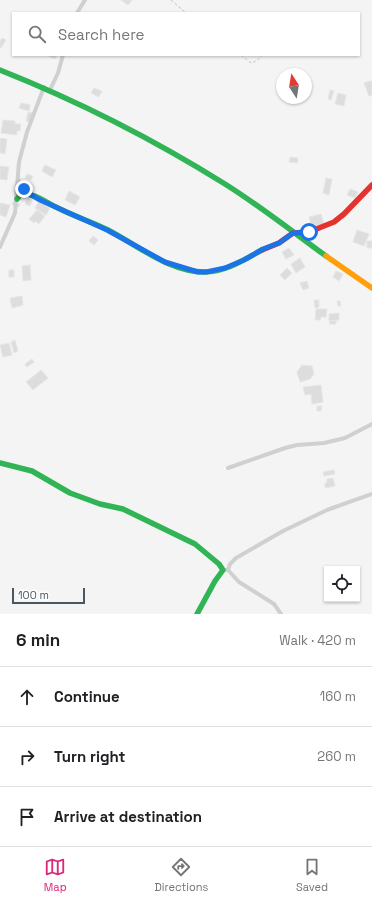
<!DOCTYPE html>
<meta charset="utf-8">
<style>
body{margin:0;font-family:"Space Grotesk",sans-serif;background:#f6f6f6;color:#202124}
.controls{position:absolute;right:12px;bottom:12px;display:grid;overflow:hidden;border-radius:0px;box-shadow:0 1px 3px #0004}
.controls button{width:36px;height:36px;display:grid;place-items:center;padding:0;border:0;border-bottom:1px solid #e0e0e0;background:#fff;color:#202124;font:20px sans-serif}
.compass{position:absolute;left:276px;top:68px;width:36px;height:36px;border-radius:50%;background:#fff;box-shadow:0 1px 3px #0004;rotate:348deg}
.scale{position:absolute;left:12px;bottom:10px;width:73px;box-sizing:border-box;padding-left:4px;border:2px solid #4a5661;border-top:0;font-size:11px;line-height:14px;white-space:nowrap;color:#4a5661;-webkit-text-stroke:3px #fff;paint-order:stroke}
.stop{position:absolute;width:12px;height:12px;margin:-9px;border:3px solid #1a73e8;border-radius:50%;background:#fff}
.stop.end{background:#1a73e8;border-color:#fff;box-shadow:0 1px 4px #0008}
.list{margin:0;padding:0;list-style:none}
h2{display:flex;justify-content:space-between;align-items:center;height:52px;margin:0;padding:0 16px;font-size:17px}
h2 small{font-size:13px;font-weight:400;color:#757577}
.list li{display:grid;grid-template-columns:26px 1fr auto;gap:12px;align-items:center;box-sizing:border-box;height:60px;padding:0 16px;border-top:1px solid #e0e0e0}
.list b{display:block;font-size:15px;white-space:nowrap}
.list em{font-size:13px;font-style:normal;color:#757577}
.icon{flex:none;width:22px;height:22px;fill:none;stroke:currentColor;stroke-width:2;stroke-linecap:round;stroke-linejoin:round}
.map{position:relative;flex:none;width:372px;height:614px;overflow:hidden}
.search{position:absolute;background:#fff;box-shadow:0 1px 3px #0004;left:12px;right:12px;top:12px;height:44px;display:flex;align-items:center;gap:10px;box-sizing:border-box;padding:0 14px;border-radius:0px;color:#757577;font-size:15px}
.sheet{height:232px;background:#fff}
nav{display:flex;justify-content:space-around;align-items:center;box-sizing:border-box;height:56px;border-top:1px solid #e0e0e0;background:#fff;font-size:11px;color:#757577}
nav a{display:grid;justify-items:center;gap:2px}
nav .on{color:#db2777}
.map>svg:first-child{display:block}
.building{fill:#ddddde;stroke:#e5e6e7}
.lines{fill:none;stroke-linecap:round;stroke-linejoin:round}
.path{stroke:#bcc7c4;stroke-width:1;stroke-dasharray:3 2;stroke-linecap:butt}
.street{stroke:#ced0d2;stroke-width:4}
.fast{stroke:#30b455;stroke-width:5.5}
.slow{stroke:#ff9f0a;stroke-width:5.5}
.jam{stroke:#e5322d;stroke-width:5.5}
.route{stroke:#1a73e8;stroke-width:5}
</style>
<div class="map">
<svg width="372" height="614" viewBox="0 0 372 614">
<rect width="100%" height="100%" fill="#f4f4f4"/>
<g class="building">
<path d="M121,0H132L128,5Z"/>
<path d="M2,38L6,40L1,48H0V41Z"/>
<path d="M46,55H57L55,59Z"/>
<path d="M370,81L372,82V95L369,96L364,83Z"/>
<path d="M94,88L102,91L99,97L91,93Z"/>
<path d="M330,90L334,91L331,100L328,99Z"/>
<path d="M338,93L346,95L344,106L335,104Z"/>
<path d="M21,103L30,105L29,111L19,108Z"/>
<path d="M28,112L34,113L32,122L26,121Z"/>
<path d="M3,120L15,121V124H21L20,131H17V135L1,133Z"/>
<path d="M0,138L7,139L5,154L0,153Z"/>
<path d="M290,157L298,158V163L289,162Z"/>
<path d="M45,165L56,170L52,177L42,171Z"/>
<path d="M0,166L9,167L7,180L0,179Z"/>
<path d="M27,174L33,176L31,180L25,178Z"/>
<path d="M326,178L332,179L329,195L323,193Z"/>
<path d="M350,189L358,192L355,198L347,195Z"/>
<path d="M69,191L80,197L75,205L65,200Z"/>
<path d="M30,192L35,194L30,206L25,204Z"/>
<path d="M13,201L20,204L19,207L12,205Z"/>
<path d="M39,201L50,208L46,215L35,208Z"/>
<path d="M0,203L10,205L6,217L0,215Z"/>
<path d="M37,210L45,216L39,224L35,221L34,223L29,219Z"/>
<path d="M321,214L324,224L312,228L309,217Z"/>
<path d="M357,230L369,234L364,246L353,242Z"/>
<path d="M93,236L98,240L94,245L89,241Z"/>
<rect x="367" y="241" width="5" height="7"/>
<path d="M289,248L294,255L286,259L282,252Z"/>
<path d="M300,258L305,267L296,273L291,264Z"/>
<path d="M30,265L31,280L23,281L22,266Z"/>
<path d="M287,268L292,273L285,280L280,275Z"/>
<rect x="9" y="270" width="5" height="7"/>
<path d="M336,271L343,274L339,281L333,277Z"/>
<path d="M307,281L309,288L303,290L300,283Z"/>
<path d="M22,296L23,305L12,308L10,298Z"/>
<path d="M314,300H319V307L315,308Z"/>
<path d="M337,301H340L341,306H338Z"/>
<path d="M316,309H327L326,317H321L320,320H315Z"/>
<path d="M339,313V320L329,321V314Z"/>
<path d="M330,321H336V324H329Z"/>
<path d="M15,340L18,351L14,353L11,342Z"/>
<path d="M9,343L12,355L3,357L0,345Z"/>
<path d="M32,359L34,362L27,367L25,364Z"/>
<path d="M302,365L312,366L314,374L310,379L300,382L297,372Z"/>
<path d="M41,370L48,378L33,390L26,382Z"/>
<path d="M321,385L323,402L312,404L311,394L305,395L303,387Z"/>
<path d="M317,406H322L321,411H317Z"/>
<path d="M334,470L335,474L324,476L323,472Z"/>
<path d="M333,478L335,486L325,488V483H327V479Z"/>
</g>
<g class="lines">
<g class="path">
<path d="M171,0L186,13"/>
<path d="M241,55L251,63L256,61L263,55"/>
</g>
<g class="street">
<path d="M77,13L85,0"/>
<path d="M50,90L58,73L63,55"/>
<path d="M18,180L28,193"/>
<path d="M0,247L15,213L19,162L27,132L44,87"/>
<path d="M228,468L285,448L297,445L324,443L345,438L372,424"/>
<path d="M223,570H228L230,564L236,558L283,531L327,510L372,494"/>
<path d="M228,570L239,582L274,604L281,614"/>
</g>
<g class="fast">
<path d="M0,70C78,101 153,139 225,184C260,206 293,232 326,256"/>
<path d="M17,199L21,194C34,192 48,204 60,209C76,217 92,222 108,230C139,246 169,272 205,272C226,272 245,259 262,250"/>
<path d="M0,463L32,471L70,493L100,504L123,509L195,544L219,564L223,570L215,581L197,614"/>
</g>
<path class="slow" d="M326,256L372,288"/>
<path class="jam" d="M262,250L279,243L293,233L309,232L334,222L344,214L372,185"/>
</g>
<g class="lines">
<path class="route" d="M24,189L28,193L40,200L107,230L165,262L198,272H206L225,268L244,260L263,249L279,243L293,233L309,232"/>
</g>
</svg>
<div class="controls">
<button><svg class="icon" aria-label="locate" viewBox="0 0 24 24"><circle cx="12" cy="12" r="6"/><path d="M12 2v4M12 18v4M2 12h4M18 12h4"/></svg></button>
</div>
<svg class="compass" viewBox="-18 -18 36 36"><path d="M0-13l5 13h-10z" fill="#e53935"/><path d="M0 13l5-13h-10z" fill="#757577"/></svg>
<div class="scale">100 m</div>
<div class="stop" style="left:309px;top:232px"></div>
<div class="stop end" style="left:24px;top:189px"></div>
<div class="search"><svg class="icon" aria-label="search" viewBox="0 0 24 24"><circle cx="10" cy="10" r="6"/><path d="M15 15l6 6"/></svg>Search here</div>
</div>
<section class="sheet">
<h2>6 min<small>Walk · 420 m</small></h2>
<ul class="list">
<li><svg class="icon" aria-label="ahead" viewBox="0 0 24 24"><path d="M12 20V5M6 11l6-6 6 6"/></svg><div><b>Continue</b></div><em>160 m</em></li>
<li><svg class="icon" aria-label="right" viewBox="0 0 24 24"><path d="M7 20v-9h11M14 6l5 5-5 5"/></svg><div><b>Turn right</b></div><em>260 m</em></li>
<li><svg class="icon" aria-label="arrive" viewBox="0 0 24 24"><path d="M6 21V4h12l-3 4 3 4H6"/></svg><div><b>Arrive at destination</b></div></li>
</ul>
</section>
<nav>
<a class="on"><svg class="icon" aria-label="map" viewBox="0 0 24 24"><path d="M3 6l6-2 6 2 6-2v14l-6 2-6-2-6 2zM9 4v14M15 6v14"/></svg>Map</a>
<a><svg class="icon" aria-label="directions" viewBox="0 0 24 24"><path d="M12 3l9 9-9 9-9-9zM9 14v-3h6M13 9l2 2-2 2"/></svg>Directions</a>
<a><svg class="icon" aria-label="saved" viewBox="0 0 24 24"><path d="M7 4h10v16l-5-4-5 4z"/></svg>Saved</a>
</nav>
